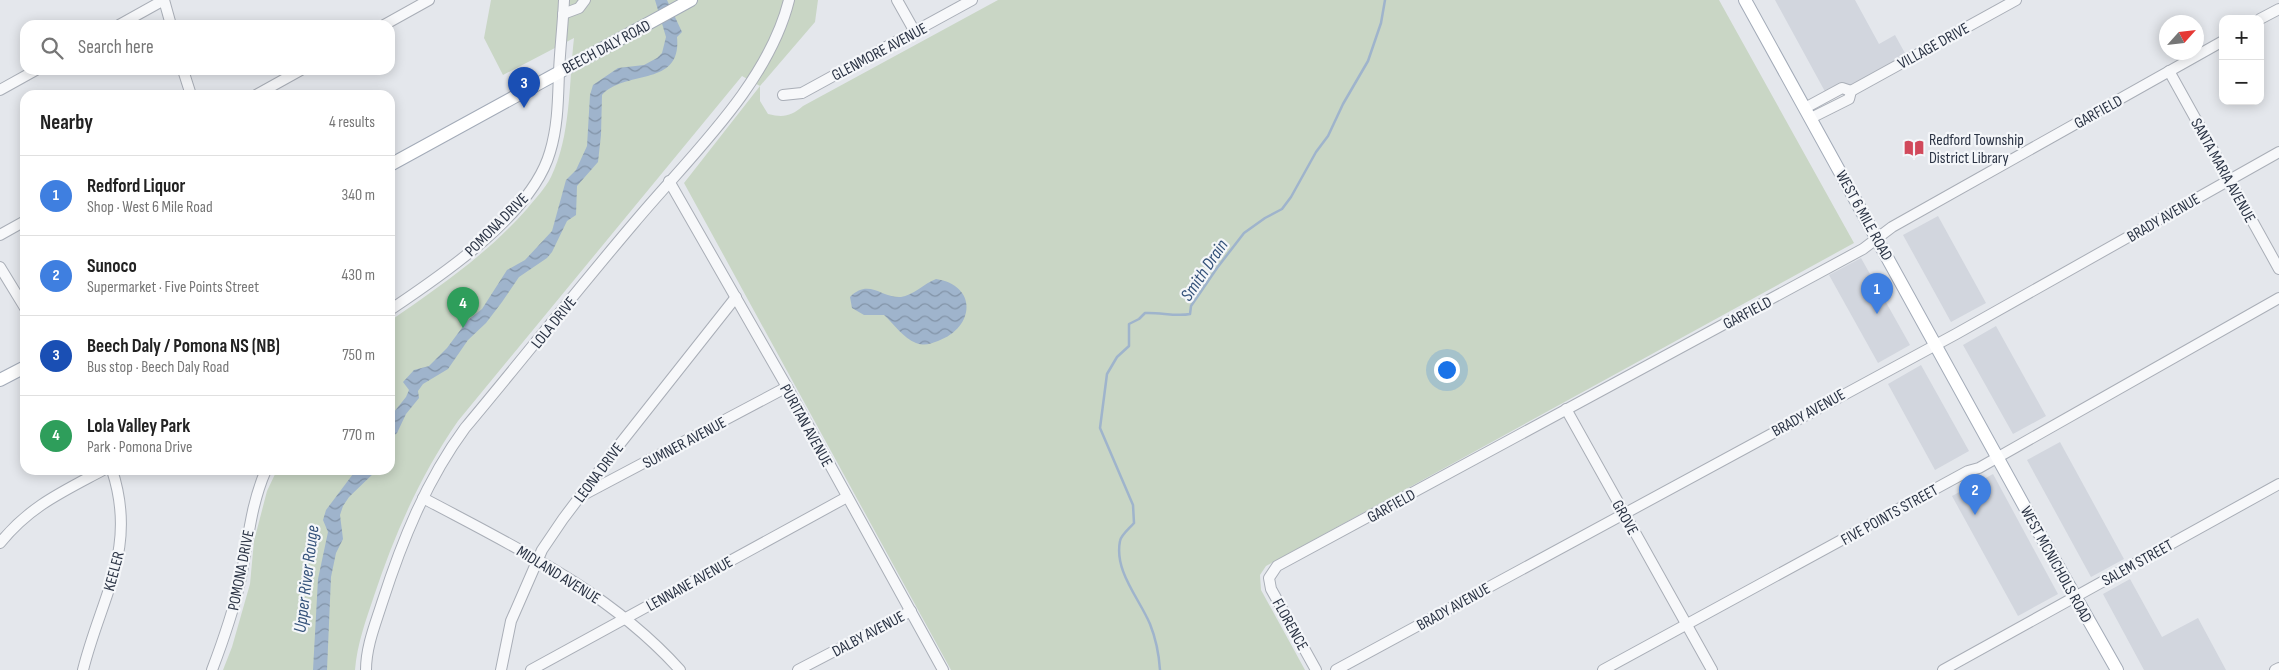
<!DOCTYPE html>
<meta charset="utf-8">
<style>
body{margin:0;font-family:"Sofia Sans Condensed",sans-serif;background:#f6f6f6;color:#222}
.controls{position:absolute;right:15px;top:15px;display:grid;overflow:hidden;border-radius:10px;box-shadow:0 2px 12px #0003}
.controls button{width:45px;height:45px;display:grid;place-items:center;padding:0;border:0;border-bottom:1px solid #e0e0e0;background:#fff;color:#222;font:25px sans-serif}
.compass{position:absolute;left:2159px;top:15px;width:45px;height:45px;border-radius:50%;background:#fff;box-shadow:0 2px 12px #0003;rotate:63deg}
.you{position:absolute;left:1446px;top:369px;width:18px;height:18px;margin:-12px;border:4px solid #fff;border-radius:50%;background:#1a73e8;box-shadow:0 0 0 8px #1a73e833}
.badge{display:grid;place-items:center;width:32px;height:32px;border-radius:50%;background:#0f766e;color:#fff;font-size:16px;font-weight:700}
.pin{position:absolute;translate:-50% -41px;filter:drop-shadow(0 1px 2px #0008)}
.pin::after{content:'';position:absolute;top:26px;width:18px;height:15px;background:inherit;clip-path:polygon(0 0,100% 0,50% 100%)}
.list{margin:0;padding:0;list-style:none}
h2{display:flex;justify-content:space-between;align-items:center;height:65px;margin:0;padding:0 20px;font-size:21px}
h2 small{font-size:16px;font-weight:400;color:#767676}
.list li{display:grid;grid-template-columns:32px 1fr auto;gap:15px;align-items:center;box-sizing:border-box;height:80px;padding:0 20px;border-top:1px solid #e0e0e0}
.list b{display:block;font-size:19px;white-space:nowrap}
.list p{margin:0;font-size:16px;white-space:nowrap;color:#767676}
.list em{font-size:16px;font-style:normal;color:#767676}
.icon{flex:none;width:28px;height:28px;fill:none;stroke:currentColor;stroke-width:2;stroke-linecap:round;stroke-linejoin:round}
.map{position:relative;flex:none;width:2279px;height:670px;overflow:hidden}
.search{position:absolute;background:#fff;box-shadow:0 2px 12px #0003;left:20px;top:20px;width:375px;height:55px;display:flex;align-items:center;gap:12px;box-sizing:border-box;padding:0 18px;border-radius:15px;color:#767676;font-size:19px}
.panel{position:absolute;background:#fff;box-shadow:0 2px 12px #0003;left:20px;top:90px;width:375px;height:385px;border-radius:15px}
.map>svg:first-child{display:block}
.built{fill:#d2d6de}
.green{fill:#c9d6c5}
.water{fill:url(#water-waves)}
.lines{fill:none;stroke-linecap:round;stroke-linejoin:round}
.stream{stroke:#9fb4cc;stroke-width:2.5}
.minor-casing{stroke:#a9aeb7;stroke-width:12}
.major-casing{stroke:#a3abb8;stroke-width:14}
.minor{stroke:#f7f8fa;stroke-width:10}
.major{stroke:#fff;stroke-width:12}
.labels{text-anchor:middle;stroke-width:4.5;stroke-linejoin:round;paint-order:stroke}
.street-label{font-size:16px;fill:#2b3445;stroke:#f4f6f9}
.poi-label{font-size:16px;fill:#2b3445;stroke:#f4f6f9;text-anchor:start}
.water-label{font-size:18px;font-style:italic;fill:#34527a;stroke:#f4f6f9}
</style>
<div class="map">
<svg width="2279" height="670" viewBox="0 0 2279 670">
<defs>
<pattern id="water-waves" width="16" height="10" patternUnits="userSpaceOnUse" patternTransform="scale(1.25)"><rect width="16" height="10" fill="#9fb4cc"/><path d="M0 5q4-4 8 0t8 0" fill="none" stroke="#8293a7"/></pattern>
</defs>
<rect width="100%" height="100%" fill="#e4e7ec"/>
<g class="built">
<path d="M1775,0H1855L1879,44L1895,35L1906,55L1828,97Z"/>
<path d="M1938,216L1986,303L1951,322L1903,235Z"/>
<path d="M1861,258L1910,345L1878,363L1829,275Z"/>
<path d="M1996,326L2046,416L2013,434L1963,345Z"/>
<path d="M1921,365L1969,451L1935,470L1888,384Z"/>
<path d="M2060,442L2124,559L2091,577L2027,460Z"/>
<path d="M1993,474L2058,594L2018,616L1952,496Z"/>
<path d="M2130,579L2162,637L2198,618L2226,670H2144L2103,594Z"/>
</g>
<path class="green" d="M491,0H818L815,22L760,86V101L768,114C784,118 791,116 803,106L998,0H1719L1854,243L1266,566L1260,575L1261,590L1305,670H951L684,183L760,86L742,76L458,421C420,476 395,533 374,596C366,620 357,644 355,670H223L232,647L250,584L254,541L267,491L277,470H390V321C439,287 486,255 526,210C534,200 545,189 551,177C571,137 569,82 574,38L503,75L484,38Z"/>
<g class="water">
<path d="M655,0H667L682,32L677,37C682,88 625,69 602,95L601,135L598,162L577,186L576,215L567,221L552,252L547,258L519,277L502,302L486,323L468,340L448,369L423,384L418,391L419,398L406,414L397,433L390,439V417L406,397L409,390L403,382L414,370L429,366L447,348L467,321L482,309L507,270L525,260L552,231L566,180L576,170L587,146L590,95L593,85L618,68L644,65L657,58L662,53L666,37Z"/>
<path d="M936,279C977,285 976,327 938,341C930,344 925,346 916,343C903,338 894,324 884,315H864L852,308L850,297C869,278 881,298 901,297C912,296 925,283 936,279Z"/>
<path d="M356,470H377L349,497L343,506L340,515L343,539L336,553L331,577L327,670H313L318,579L328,532L323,520L326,510Z"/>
</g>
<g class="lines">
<path class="stream" d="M1160,670C1159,655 1156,639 1150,624C1139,598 1114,571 1120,541C1121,535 1130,528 1134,523L1133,505L1100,428L1107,374L1117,357L1129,346V324L1139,319L1145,313C1160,312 1176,317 1190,314L1191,306L1217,268L1244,233L1265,218L1282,209L1291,197L1316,152L1328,136L1343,104L1368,61L1381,23L1385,0"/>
<defs>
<g id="minor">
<path d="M897,0L915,32"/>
<path d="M563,14L579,8L585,0"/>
<path d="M2260,19L2279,9"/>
<path d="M119,25L164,0L171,25"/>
<path d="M384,25L429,0"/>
<path d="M183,70L191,95"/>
<path d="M2169,71L2279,269"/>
<path d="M0,90L36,70"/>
<path d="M1851,91L2016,0"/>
<path d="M256,95L301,70"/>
<path d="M783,95L802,93L972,0"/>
<path d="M1805,108L1842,88L1851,91L1849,99L1811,118"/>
<path d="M669,181L787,387L943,670"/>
<path d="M0,235L25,221"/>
<path d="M0,267L25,308"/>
<path d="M390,310C442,275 532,215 550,152C558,126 558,99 559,72C560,48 563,24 564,0"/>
<path d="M1566,409L1712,670"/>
<path d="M583,495L787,387"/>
<path d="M423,498C515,547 609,591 680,670"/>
<path d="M0,543C30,506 62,492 103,470"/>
<path d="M83,670C101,597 138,549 112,470"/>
<path d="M212,670C223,641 233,612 240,582C248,544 250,506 266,470"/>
<path d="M366,670C366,647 375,625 382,603C402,541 426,481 465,428C522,360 577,290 634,223C689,157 768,85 789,0"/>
<path d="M501,670L511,621L542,550L563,519L612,454L736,297"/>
<path d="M531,670L847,497"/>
<path d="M798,670L911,611"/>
<path d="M1316,670L1271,589L1269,578L1277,566L1863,249L1892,227L2223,41"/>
<path d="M1336,670L1956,334L2279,152"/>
<path d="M1603,670L1968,471L1979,468L2279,298"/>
<path d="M1943,670L2279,484"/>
<path d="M2275,670L2279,668"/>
</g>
<g id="major">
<path d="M1745,0L2038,531L2117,670"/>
<path d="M390,165L691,0"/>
<path d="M0,380L25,367"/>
</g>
</defs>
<use href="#minor" class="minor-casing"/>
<use href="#major" class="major-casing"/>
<use href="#minor" class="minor"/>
<use href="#major" class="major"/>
</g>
<defs>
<symbol id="library-bare" viewBox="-9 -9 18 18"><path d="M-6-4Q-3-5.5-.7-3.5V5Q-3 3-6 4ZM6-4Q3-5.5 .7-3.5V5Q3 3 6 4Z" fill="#d1495b" stroke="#f4f6f9" stroke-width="2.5" paint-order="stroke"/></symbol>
</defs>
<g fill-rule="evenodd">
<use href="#library-bare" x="1900" y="134" width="28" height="28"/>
</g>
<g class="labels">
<g class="street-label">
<text transform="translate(1933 45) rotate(-29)" y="6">VILLAGE DRIVE</text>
<text transform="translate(606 46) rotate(-28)" y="6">BEECH DALY ROAD</text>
<text transform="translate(879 51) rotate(-28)" y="6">GLENMORE AVENUE</text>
<text transform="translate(2098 111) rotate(-29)" y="6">GARFIELD</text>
<text transform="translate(2224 170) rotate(61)" y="6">SANTA MARIA AVENUE</text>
<text transform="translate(1865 215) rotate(61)" y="6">WEST 6 MILE ROAD</text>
<text transform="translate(2163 217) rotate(-30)" y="6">BRADY AVENUE</text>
<text transform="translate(496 224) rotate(-45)" y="6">POMONA DRIVE</text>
<text transform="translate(1747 312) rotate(-28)" y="6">GARFIELD</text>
<text transform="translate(553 322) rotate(-51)" y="6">LOLA DRIVE</text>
<text transform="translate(1808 412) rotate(-29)" y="6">BRADY AVENUE</text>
<text transform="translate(807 425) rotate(61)" y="6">PURITAN AVENUE</text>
<text transform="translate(684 442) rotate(-28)" y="6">SUMNER AVENUE</text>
<text transform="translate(598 472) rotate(-53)" y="6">LEONA DRIVE</text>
<text transform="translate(1391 505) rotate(-29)" y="6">GARFIELD</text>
<text transform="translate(1889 514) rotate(-29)" y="6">FIVE POINTS STREET</text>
<text transform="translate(1626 517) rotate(61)" y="6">GROVE</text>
<text transform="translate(2137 562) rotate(-29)" y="6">SALEM STREET</text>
<text transform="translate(2057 564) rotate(61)" y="6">WEST MCNICHOLS ROAD</text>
<text transform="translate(240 570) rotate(-79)" y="6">POMONA DRIVE</text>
<text transform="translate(113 571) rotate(-75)" y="6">KEELER</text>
<text transform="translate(559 574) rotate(32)" y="6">MIDLAND AVENUE</text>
<text transform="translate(689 583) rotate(-29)" y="6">LENNANE AVENUE</text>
<text transform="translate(1453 606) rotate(-29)" y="6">BRADY AVENUE</text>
<text transform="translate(1291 624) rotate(61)" y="6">FLORENCE</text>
<text transform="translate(868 633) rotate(-28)" y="6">DALBY AVENUE</text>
</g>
<g class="poi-label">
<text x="1929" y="145">Redford Township<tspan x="1929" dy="18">District Library</tspan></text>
</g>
<g class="water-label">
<text transform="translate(1204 270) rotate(-56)" y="6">Smith Drain</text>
<text transform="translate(306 579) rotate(-83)" y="6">Upper River Rouge</text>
</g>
</g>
</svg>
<div class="controls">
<button>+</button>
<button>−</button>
</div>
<svg class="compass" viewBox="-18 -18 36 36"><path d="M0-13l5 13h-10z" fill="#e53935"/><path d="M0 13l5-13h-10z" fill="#767676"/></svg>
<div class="you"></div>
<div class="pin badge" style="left:1877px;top:314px;background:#3f7fe0">1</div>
<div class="pin badge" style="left:1975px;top:515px;background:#3f7fe0">2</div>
<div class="pin badge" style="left:524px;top:108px;background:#1a4fb4">3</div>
<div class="pin badge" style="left:463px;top:328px;background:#2e9e5b">4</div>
<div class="search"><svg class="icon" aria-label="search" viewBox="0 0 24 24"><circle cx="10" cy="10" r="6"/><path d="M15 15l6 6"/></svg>Search here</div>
<section class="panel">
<h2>Nearby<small>4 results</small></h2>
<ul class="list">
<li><span class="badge" style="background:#3f7fe0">1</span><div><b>Redford Liquor</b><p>Shop · West 6 Mile Road</p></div><em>340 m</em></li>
<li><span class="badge" style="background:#3f7fe0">2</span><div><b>Sunoco</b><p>Supermarket · Five Points Street</p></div><em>430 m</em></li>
<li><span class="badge" style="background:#1a4fb4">3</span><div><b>Beech Daly / Pomona NS (NB)</b><p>Bus stop · Beech Daly Road</p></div><em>750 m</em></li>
<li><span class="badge" style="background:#2e9e5b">4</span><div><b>Lola Valley Park</b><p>Park · Pomona Drive</p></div><em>770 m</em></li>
</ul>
</section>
</div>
